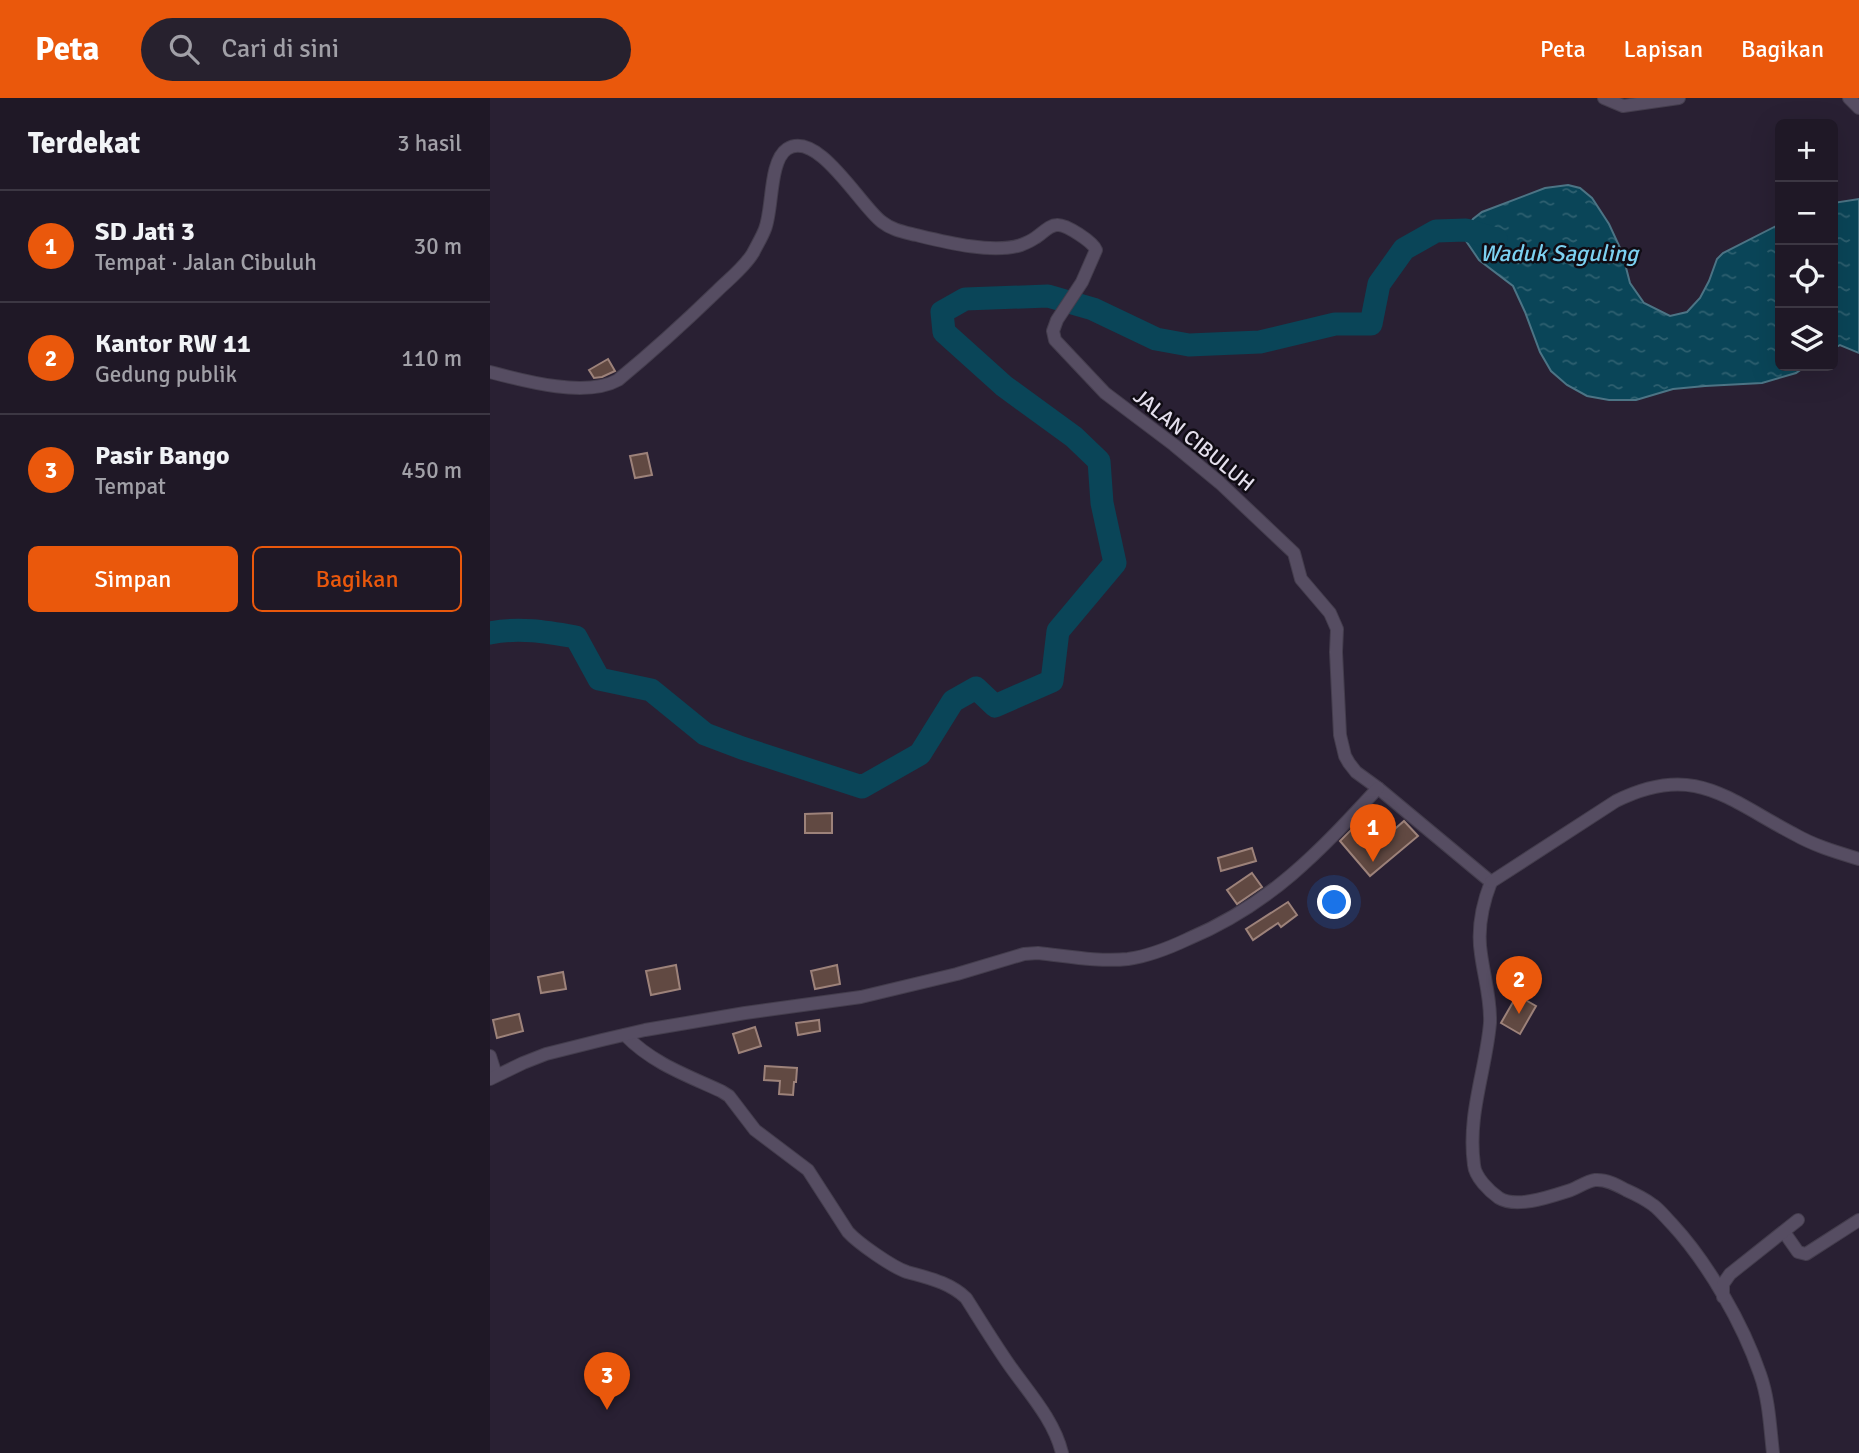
<!DOCTYPE html>
<html lang="id">
<meta charset="utf-8">
<style>
body{margin:0;font-family:Signika,sans-serif;background:#27212e;color:#f1f3f6}
.controls{position:absolute;right:21px;top:21px;display:grid;overflow:hidden;border-radius:10px;box-shadow:0 7px 28px #0002}
.controls button{width:63px;height:63px;display:grid;place-items:center;padding:0;border:0;border-bottom:2px solid #3c3743;background:#1f1826;color:#f1f3f6;font:35px sans-serif}
.you{position:absolute;left:845px;top:805px;width:24px;height:24px;margin:-18px;border:5px solid #fff;border-radius:50%;background:#1a73e8;box-shadow:0 0 0 10px #1a73e833}
.badge{display:grid;place-items:center;width:46px;height:46px;border-radius:50%;background:#ea580c;color:#fff;font-size:23px;font-weight:700}
.pin{position:absolute;translate:-50% -58px;filter:drop-shadow(0 2px 4px #0008)}
.pin::after{content:'';position:absolute;top:37px;width:24px;height:21px;background:inherit;clip-path:polygon(0 0,100% 0,50% 100%)}
.list{margin:0;padding:0;list-style:none}
h2{display:flex;justify-content:space-between;align-items:center;height:91px;margin:0;padding:0 28px;font-size:30px}
h2 small{font-size:23px;font-weight:400;color:#a1a0a7}
.list li{display:grid;grid-template-columns:46px 1fr auto;gap:21px;align-items:center;box-sizing:border-box;height:112px;padding:0 28px;border-top:2px solid #3c3743}
.list b{display:block;font-size:26px;white-space:nowrap}
.list p{margin:0;font-size:23px;white-space:nowrap;color:#a1a0a7}
.list em{font-size:23px;font-style:normal;color:#a1a0a7}
.actions{display:flex;gap:14px;padding:21px 28px}
.actions a{flex:1;padding:16px 0;border:2px solid #ea580c;border-radius:10px;text-align:center;font-size:24px;color:#ea580c}
.actions .main{background:#ea580c;color:#fff}
.icon{flex:none;width:38px;height:38px;fill:none;stroke:currentColor;stroke-width:2;stroke-linecap:round;stroke-linejoin:round}
.map{position:relative;flex:none;width:1369px;height:1355px;overflow:hidden}
header{display:flex;align-items:center;gap:42px;box-sizing:border-box;height:98px;padding:0 35px;background:#ea580c;color:#fff}
header strong{font-size:33px}
nav{display:flex;gap:38px;margin-inline-start:auto;font-size:24px}
.search{width:490px;height:63px;background:#27212e;display:flex;align-items:center;gap:18px;box-sizing:border-box;padding:0 24px;border-radius:38px;color:#a1a0a7;font-size:26px}
main{display:flex}
aside{flex:1;background:#1f1826}
.map>svg:first-child{display:block}
.water{fill:url(#water-ripples);stroke:#4c7485;stroke-width:2}
.lines{fill:none;stroke-linecap:round;stroke-linejoin:round}
.river{stroke:#0a4558;stroke-width:23}
.building{fill:#614942;stroke:#9d827a;stroke-width:2}
.street-casing{stroke:#443d4d;stroke-width:14}
.street{stroke:#564d62;stroke-width:12}
.labels{text-anchor:middle;stroke-width:5;stroke-linejoin:round;paint-order:stroke}
.street-label{font-size:21px;fill:#e5e0ed;stroke:#100c14}
.water-label{font-size:23px;font-style:italic;fill:#7cd1f1;stroke:#100c14}
</style>
<header>
<strong>Peta</strong>
<div class="search"><svg class="icon" aria-label="search" viewBox="0 0 24 24"><circle cx="10" cy="10" r="6"/><path d="M15 15l6 6"/></svg>Cari di sini</div>
<nav><a>Peta</a><a>Lapisan</a><a>Bagikan</a></nav>
</header>
<main>
<aside>
<h2>Terdekat<small>3 hasil</small></h2>
<ul class="list">
<li><span class="badge">1</span><div><b>SD Jati 3</b><p>Tempat · Jalan Cibuluh</p></div><em>30 m</em></li>
<li><span class="badge">2</span><div><b>Kantor RW 11</b><p>Gedung publik</p></div><em>110 m</em></li>
<li><span class="badge">3</span><div><b>Pasir Bango</b><p>Tempat</p></div><em>450 m</em></li>
</ul>
<div class="actions"><a class="main">Simpan</a><a>Bagikan</a></div>
</aside>
<div class="map">
<svg width="1369" height="1355" viewBox="0 0 1369 1355">
<defs>
<pattern id="water-ripples" width="26" height="14" patternUnits="userSpaceOnUse" patternTransform="scale(1.75)"><rect width="26" height="14" fill="#0a4558"/><path d="M2 4q2-2 4 0t4 0M15 11q2-2 4 0t4 0" fill="none" stroke="#2e6070"/></pattern>
</defs>
<rect width="100%" height="100%" fill="#292033"/>
<g class="water">
<path d="M1078,87L1090,90L1102,100L1119,126L1132,154L1140,185L1154,205L1180,218L1197,214L1210,200L1219,183L1227,161L1233,155L1290,126V268H1316L1306,275L1272,285L1215,288L1183,291L1146,302H1119L1097,298L1077,287L1061,273L1050,254L1035,214L1023,188L989,162L976,143V132L983,121L992,114L1055,90Z"/>
<path d="M1369,101V255L1350,247L1343,251V105Z"/>
</g>
<g class="lines">
<path class="river" d="M0,535C29,529 57,534 86,539L109,581L161,592L215,636L252,650L372,689L430,656L463,603L486,590L505,608L562,583L568,533L625,465L612,405L609,363L584,339L514,288L454,234L452,214L475,201L558,198L603,211L666,241L699,247L770,244L845,226H881L889,186L914,151L946,133L976,132L1006,141"/>
</g>
<g class="building">
<path d="M118,261L125,273L112,279L104,280L99,272Z"/>
<path d="M157,355L162,377L145,380L140,358Z"/>
<path d="M342,715V735H315V716Z"/>
<path d="M914,723L928,738L880,778L850,743L865,728L883,750Z"/>
<path d="M762,750L766,763L731,773L728,760Z"/>
<path d="M762,775L772,789L747,806L737,792Z"/>
<path d="M798,804L807,817L791,829L788,825L763,842L756,831Z"/>
<path d="M186,867L190,891L161,897L156,873Z"/>
<path d="M347,867L350,886L325,891L321,873Z"/>
<path d="M73,874L76,891L51,895L48,879Z"/>
<path d="M1027,897L1046,908L1030,936L1011,925Z"/>
<path d="M29,916L33,933L7,940L3,922Z"/>
<path d="M329,922L330,933L308,937L306,925Z"/>
<path d="M265,929L271,948L249,955L243,936Z"/>
<path d="M275,968L307,970L306,984H304L303,997L289,996L290,983L274,982Z"/>
</g>
<g class="lines">
<defs>
<g id="street">
<path d="M1114,0L1133,8L1189,0"/>
<path d="M1359,0L1369,10"/>
<path d="M0,274C34,283 96,300 128,282C162,254 195,224 227,193C239,181 254,170 263,155C267,147 272,139 275,131C283,111 279,63 297,51C328,31 371,109 392,124C402,132 414,134 426,137C455,144 502,156 531,147C536,145 541,143 545,140C552,136 559,127 567,127C576,126 603,144 606,152L592,184L567,222L563,233L565,242L615,295L684,347L730,385L804,455L811,481L840,515L847,531L846,554L850,637L855,658L859,665L866,674L888,690L1001,784"/>
<path d="M1001,784C992,807 987,831 991,856C994,879 1001,901 1000,925C996,972 977,1017 984,1067C985,1079 999,1093 1009,1100C1027,1111 1062,1098 1081,1092C1089,1089 1097,1083 1105,1082C1116,1081 1127,1087 1136,1092C1145,1096 1155,1101 1163,1107C1170,1112 1176,1120 1182,1126C1218,1165 1253,1226 1270,1276C1279,1301 1280,1329 1283,1355"/>
<path d="M1001,784L1126,703C1204,664 1237,701 1304,736C1325,748 1346,754 1369,761"/>
<path d="M135,937C162,965 196,977 231,993L239,998L265,1032L318,1072L358,1134C368,1145 402,1169 417,1174C438,1180 459,1184 476,1200C490,1222 504,1245 520,1268C539,1295 564,1322 572,1355"/>
<path d="M0,958L6,977"/>
<path d="M0,981L33,965L56,956L112,942L155,932L255,915L371,899L467,876L534,856L548,855C577,858 608,864 638,861C659,858 679,850 698,841C781,806 829,754 888,690"/>
<path d="M1294,1134L1308,1154L1316,1156L1369,1122"/>
<path d="M1233,1199V1186L1240,1176L1308,1122"/>
</g>
</defs>
<use href="#street" class="street-casing"/>
<use href="#street" class="street"/>
</g>
<g class="labels">
<g class="street-label">
<text transform="translate(704 342) rotate(39)" y="7">JALAN CIBULUH</text>
</g>
<g class="water-label">
<text x="1069" y="163">Waduk Saguling</text>
</g>
</g>
</svg>
<div class="controls">
<button>+</button>
<button>−</button>
<button><svg class="icon" aria-label="locate" viewBox="0 0 24 24"><circle cx="12" cy="12" r="6"/><path d="M12 2v4M12 18v4M2 12h4M18 12h4"/></svg></button>
<button><svg class="icon" aria-label="layers" viewBox="0 0 24 24"><path d="M12 4l9 5-9 5-9-5zM3 14l9 5 9-5"/></svg></button>
</div>
<div class="you"></div>
<div class="pin badge" style="left:883px;top:764px">1</div>
<div class="pin badge" style="left:1029px;top:916px">2</div>
<div class="pin badge" style="left:117px;top:1312px">3</div>
</div>
</main>
